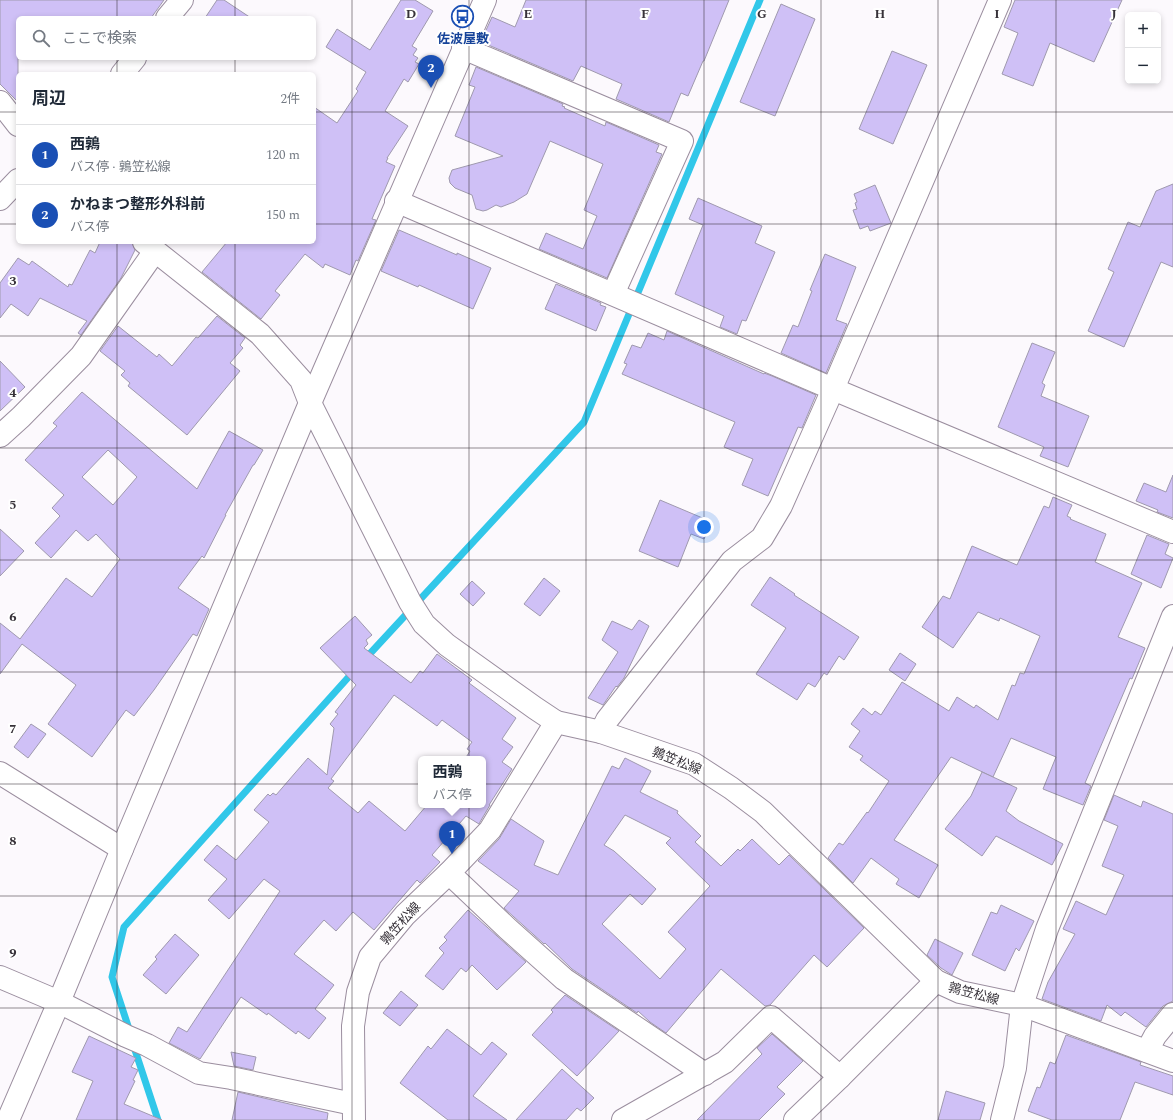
<!DOCTYPE html>
<html lang="ja">
<meta charset="utf-8">
<style>
body{margin:0;font-family:Spectral,"Noto Sans JP",serif;background:#f2f2f3;color:#1f2937}
.controls{position:absolute;right:12px;top:12px;display:grid;overflow:hidden;border-radius:6px;box-shadow:0 2px 6px #0003}
.controls button{width:36px;height:36px;display:grid;place-items:center;padding:0;border:0;border-bottom:1px solid #e0e1e3;background:#fff;color:#1f2937;font:20px sans-serif}
.you{position:absolute;left:704px;top:527px;width:14px;height:14px;margin:-10px;border:3px solid #fff;border-radius:50%;background:#1a73e8;box-shadow:0 0 0 6px #1a73e833}
.badge{display:grid;place-items:center;width:26px;height:26px;border-radius:50%;background:#7c3cb1;color:#fff;font-size:13px;font-weight:700}
.pin{position:absolute;translate:-50% -33px;filter:drop-shadow(0 1px 2px #0008)}
.pin::after{content:'';position:absolute;top:21px;width:14px;height:12px;background:inherit;clip-path:polygon(0 0,100% 0,50% 100%)}
.popup{position:absolute;left:418px;top:756px;width:68px;height:52px;box-sizing:border-box;display:grid;place-content:center;border-radius:6px;background:#fff;filter:drop-shadow(0 1px 3px #0005);font-size:13px;white-space:nowrap;color:#747a83}
.popup b{font-size:15px;color:#1f2937}
.popup::after{content:'';position:absolute;left:50%;top:100%;margin-left:-8px;border:8px solid transparent;border-top-color:#fff}
.list{margin:0;padding:0;list-style:none}
h2{display:flex;justify-content:space-between;align-items:center;height:52px;margin:0;padding:0 16px;font-size:17px}
h2 small{font-size:13px;font-weight:400;color:#747a83}
.list li{display:grid;grid-template-columns:26px 1fr auto;gap:12px;align-items:center;box-sizing:border-box;height:60px;padding:0 16px;border-top:1px solid #e0e1e3}
.list b{display:block;font-size:15px;white-space:nowrap}
.list p{margin:0;font-size:13px;white-space:nowrap;color:#747a83}
.list em{font-size:13px;font-style:normal;color:#747a83}
.icon{flex:none;width:22px;height:22px;fill:none;stroke:currentColor;stroke-width:2;stroke-linecap:round;stroke-linejoin:round}
.map{position:relative;flex:none;width:1173px;height:1120px;overflow:hidden}
.search{position:absolute;background:#fff;box-shadow:0 2px 6px #0003;left:16px;top:16px;width:300px;height:44px;display:flex;align-items:center;gap:10px;box-sizing:border-box;padding:0 14px;border-radius:6px;color:#747a83;font-size:15px}
.panel{position:absolute;background:#fff;box-shadow:0 2px 6px #0003;left:16px;top:72px;width:300px;height:172px;border-radius:6px}
.map>svg:first-child{display:block}
.lines{fill:none;stroke-linecap:round;stroke-linejoin:round}
.stream{stroke:#31c7e9;stroke-width:7}
.building{fill:#cfc0f6;stroke:#9f99ae;fill-rule:evenodd}
.minor-casing{stroke:#9b8e9f;stroke-width:24}
.major-casing{stroke:#9b8e9f;stroke-width:24}
.minor{stroke:#fff;stroke-width:22}
.major{stroke:#fff;stroke-width:22}
.grid{fill:none;stroke:#373239;stroke-width:1;stroke-opacity:0.55}
.labels{text-anchor:middle;stroke-width:4;stroke-linejoin:round;paint-order:stroke}
.transit-label{font-size:13px;font-weight:bold;fill:#164399;stroke:#fff}
.street-label{font-size:13px;fill:#373239;stroke:#fff}
.grid-label{font-size:13px;text-anchor:middle;font-weight:bold;fill:#373239;stroke:#fff;stroke-width:4;stroke-linejoin:round;paint-order:stroke}
</style>
<div class="map">
<svg width="1173" height="1120" viewBox="0 0 1173 1120">
<rect width="100%" height="100%" fill="#fcf9fd"/>
<g class="lines">
<g class="stream">
<path d="M365,659L584,422L760,0"/>
<path d="M130,1032L112,977L124,927L354,671"/>
<path d="M133,1044L158,1120"/>
</g>
</g>
<g class="building">
<path d="M0,0H164L151,18H18V102L0,84Z"/>
<path d="M217,0H224L251,18H205Z"/>
<path d="M401,0H415L433,11L412,46L417,49L413,55L418,58L415,62L419,64L408,82L404,79L385,111L408,126L387,158H388L386,162L395,166L372,219L376,220L358,261L356,260L350,275L325,264L323,268L305,254L275,291L280,295L261,319L202,272L227,242H314V107L337,123L358,91L356,89L366,72L326,47L337,29L370,50Z"/>
<path d="M526,0H729L704,61H703L688,96L681,93L669,122L616,99L622,84L581,66L573,81L486,44L487,41L482,39L492,17L515,27Z"/>
<path d="M1015,0H1122L1094,62L1050,43L1033,86L1002,74L1018,33L1004,27Z"/>
<path d="M781,4L815,19L775,116L740,102Z"/>
<path d="M892,51L927,65L893,144L859,129Z"/>
<path d="M476,67L563,104L562,106L565,107L564,108L605,126L606,122L659,145L656,152L662,154L607,278L539,249L546,233L583,249L597,216L584,210L603,164L550,141L527,194L514,202L501,207L496,205L487,210L483,211L476,209L472,195L455,188L450,183L449,178L452,170L503,156L455,136L475,87L469,85Z"/>
<path d="M1173,184V267L1161,262L1124,347L1088,331L1114,272L1108,269L1128,222L1140,227L1156,191Z"/>
<path d="M875,185L891,223L870,231L868,226L860,229L853,210L857,209L855,203L857,202L854,194Z"/>
<path d="M698,198L762,226L755,243L775,252L746,321L742,320L737,334L720,327L724,316L675,294L703,225L689,219Z"/>
<path d="M399,230L457,255V253L491,268L473,309L419,285L418,287L381,271Z"/>
<path d="M100,242H132L135,250L121,278L81,335L78,333L87,321L40,298L28,316L11,304L0,318V283L18,258L29,265L32,261L68,287L69,284L72,285L90,250L95,253Z"/>
<path d="M825,254L856,267L836,320L847,324L826,373L781,353L793,325L798,327L812,291L810,290Z"/>
<path d="M556,284L601,303L600,305L606,307L596,331L545,309Z"/>
<path d="M217,316L245,338L240,345L243,348L230,363L240,371L187,435L128,386L130,383L121,375L125,371L100,351L118,326L157,357L159,354L172,366L196,337L198,338Z"/>
<path d="M667,331L764,374V373L772,376L816,395L802,428L798,427L768,496L742,485L753,459L724,447L735,422L622,374L627,364L624,363L632,345L641,348L648,333L664,340Z"/>
<path d="M1032,343L1055,352L1042,383L1045,385L1041,396L1089,416L1068,467L1040,456L1044,447L998,427Z"/>
<path d="M0,361L25,387L0,411Z"/>
<path d="M82,392L197,489L229,431L263,450L254,465H253L225,515H226L204,558L202,556L178,588L209,609L197,636L193,634L154,690L134,716L126,710L92,757L48,724L76,685L22,644L0,674V623L20,639L66,578L92,597L120,559L96,534L88,541L76,530L51,558L35,543L60,516L52,508L64,495L25,460L57,426L53,423ZM108,450L137,477L113,505L82,477Z"/>
<path d="M1173,475V518L1157,512L1158,510L1136,501L1144,483L1166,492Z"/>
<path d="M1053,497L1072,505L1067,516L1071,518L1070,519L1106,534L1095,562L1142,583L1118,637L1145,648L1132,679L1130,678L1085,783L1091,786L1083,805L1043,789L1056,757L1011,738L993,777L951,757L894,840L938,865L919,898L896,884L899,879L871,858L853,883L828,858L839,843L843,845L867,812L868,813L889,781L860,760L863,756L849,747L860,731L851,724L863,708L872,715L875,711L881,715L902,682L949,711L957,697L974,708L976,705L998,720L1012,685L1015,686L1020,673L1024,674L1040,636L1000,618L999,621L978,612L953,648L922,627L943,596L950,599L972,546L1017,565L1044,506L1049,508Z"/>
<path d="M660,500L712,522L704,539L691,534L678,567L639,551Z"/>
<path d="M0,529L24,551L0,576Z"/>
<path d="M1147,535L1169,544L1165,554L1173,558L1161,588L1131,574Z"/>
<path d="M770,577L795,594L794,595L859,637L844,660L839,656L827,675L824,673L815,687L808,683L797,700L756,674L786,628L751,605Z"/>
<path d="M544,578L560,591L540,616L524,604Z"/>
<path d="M472,581L485,593L473,606L460,594Z"/>
<path d="M355,616L372,635L366,640L368,644L364,648L411,683L420,671L423,673L437,654L472,680L469,683L516,718L502,739L513,747L502,762L512,769L489,805H490L480,822L479,824L466,816L432,855L440,862L420,883L417,880L374,930L353,912L336,931L324,920L294,954L334,985L315,1009L326,1018L309,1039L298,1031L296,1034L268,1013L267,1015L241,997L200,1059L169,1043L178,1027L187,1032L280,891L264,879L229,919L208,900L227,879L204,860L217,845L236,860L269,822L254,810L268,794L270,796L273,793L276,795L308,758L327,775L334,728L330,724L338,714L335,712L356,685L320,648ZM394,695L437,726L442,720L472,742L467,749L470,751L465,759H483V805H427L405,831L369,801L358,813L328,788L334,781L331,779Z"/>
<path d="M639,620L649,626L624,678L617,687L616,686L603,705L588,698L618,652L602,640L612,621L632,630Z"/>
<path d="M900,653L916,664L905,681L889,670Z"/>
<path d="M31,724L46,734L28,758L14,747Z"/>
<path d="M625,758L651,771L640,792L678,811L677,813L701,836L695,842L721,866L738,849L740,851L752,839L779,865L789,855L864,928L827,967L814,955L770,1005L765,1006L721,969L666,1033L650,1022L638,1011L637,1013L572,969L545,943L544,944L504,908L519,891L478,861L499,839L511,819L544,841L534,865L558,875L612,766L619,769ZM625,815L671,838L666,843L710,886L668,932L686,949L660,979L602,924L630,894L642,905L656,889L614,851L604,845Z"/>
<path d="M982,772L1017,788L1006,811L1019,821L1063,844L1052,865L996,836L982,856L945,829L971,796Z"/>
<path d="M1114,795L1141,807L1143,801L1173,814V1001L1163,1006L1146,1027L1125,1012L1121,1016L1107,1005L1101,1021L1042,999L1048,982L1075,934L1063,929L1076,901L1106,915L1124,875L1102,866L1118,826L1104,820Z"/>
<path d="M1001,905L1034,921L1019,951L1016,948L1005,971L972,955L991,912L997,914Z"/>
<path d="M468,910L526,962L497,990L472,965L466,972L461,968L443,990L425,976L444,953L439,948L447,940L444,937Z"/>
<path d="M175,934L199,955L166,994L143,975L157,959L155,957Z"/>
<path d="M935,939L963,953L952,975L941,968L927,955Z"/>
<path d="M401,991L418,1005L400,1026L383,1013Z"/>
<path d="M565,995L619,1031L577,1076L532,1035L553,1012L551,1010Z"/>
<path d="M447,1029L481,1055L492,1042L507,1054L473,1096L507,1120H448L400,1083L428,1046L431,1049Z"/>
<path d="M772,1034L803,1061L777,1087L785,1094L759,1120H697L762,1054L757,1048Z"/>
<path d="M1066,1035L1141,1062L1140,1065L1173,1076V1095L1135,1082L1120,1120H1052L1028,1111L1037,1087L1040,1088L1050,1062L1055,1064Z"/>
<path d="M89,1036L136,1058L131,1067L138,1070L133,1080L135,1081L124,1104L162,1120H76L93,1081L72,1072Z"/>
<path d="M231,1052L256,1057L253,1070L234,1066Z"/>
<path d="M562,1069L594,1098L581,1111L577,1108L566,1120H516Z"/>
<path d="M946,1091L985,1103L980,1120H938Z"/>
<path d="M238,1092L328,1113L327,1120H232Z"/>
</g>
<g class="lines">
<defs>
<g id="minor">
<path d="M167,18L182,0"/>
<path d="M463,48L682,141L613,294"/>
<path d="M122,74L135,58"/>
<path d="M0,102L18,125"/>
<path d="M0,199L18,180"/>
<path d="M396,201L833,389L1173,532"/>
<path d="M144,242L260,334L301,380L310,403L410,602L424,624L447,645L535,708L556,722"/>
<path d="M0,436L21,417L81,356L155,251"/>
<path d="M601,732L607,720L732,561L762,538L781,506L833,389L1000,0"/>
<path d="M0,773L122,849"/>
<path d="M449,873L508,929L564,979L705,1074"/>
<path d="M0,977L59,1002L126,1036L147,1045L199,1073L231,1078L353,1104"/>
<path d="M1147,1051L1155,1036L1173,1014"/>
<path d="M8,1120L59,1002L122,849L310,403L485,0"/>
<path d="M623,1120L725,1062L771,1017L840,1077"/>
<path d="M795,1120L840,1077L936,981"/>
<path d="M1002,1120L1015,1068L1022,1005L1047,929L1173,616"/>
</g>
<path id="major" d="M354,1120L353,1026L358,992L370,957L405,915L449,873L490,830L556,722L601,732L694,764L731,788L763,812L936,981L960,992L1022,1005L1173,1061"/>
</defs>
<use href="#minor" class="minor-casing"/>
<use href="#major" class="major-casing"/>
<use href="#minor" class="minor"/>
<use href="#major" class="major"/>
</g>
<path class="grid" d="M117,0V18M235,0V18M352,0V1120M469,0V1120M586,0V1120M704,0V1120M821,0V1120M938,0V1120M1056,0V1120M117,58V74M235,58V74M0,112H18M314,112H1173M0,224H18M314,224H1173M117,242V1120M235,242V1120M0,336H1173M0,448H1173M0,560H1173M0,672H1173M0,784H1173M0,896H1173M0,1008H1173"/>
<defs>
<symbol id="bus-ring" viewBox="-11 -11 22 22"><circle r="9.5" fill="#fff" stroke="#1a4fb4" stroke-width="1.5"/><path d="M-5-6H5V4H4V6H2V4H-2V6H-4V4H-5ZM-3.5-4V0h7V-4ZM-3.5 1.2v1.5H-2V1.2ZM2 1.2v1.5H3.5V1.2Z" fill="#1a4fb4"/></symbol>
</defs>
<g fill-rule="evenodd">
<use href="#bus-ring" x="450" y="4" width="25" height="25"/>
</g>
<g class="labels">
<g class="transit-label">
<text x="463" y="43">佐波屋敷</text>
</g>
<g class="street-label">
<text transform="translate(677 760) rotate(22)" y="5">鶉笠松線</text>
<text transform="translate(400 923) rotate(-48)" y="5">鶉笠松線</text>
<text transform="translate(974 993) rotate(15)" y="5">鶉笠松線</text>
</g>
</g>
<g class="grid-label">
<text x="411" y="18">D</text>
<text x="528" y="18">E</text>
<text x="645" y="18">F</text>
<text x="762" y="18">G</text>
<text x="880" y="18">H</text>
<text x="997" y="18">I</text>
<text x="1114" y="18">J</text>
<text x="13" y="285">3</text>
<text x="13" y="397">4</text>
<text x="13" y="509">5</text>
<text x="13" y="621">6</text>
<text x="13" y="733">7</text>
<text x="13" y="845">8</text>
<text x="13" y="957">9</text>
</g>
</svg>
<div class="controls">
<button>+</button>
<button>−</button>
</div>
<div class="you"></div>
<div class="pin badge" style="left:452px;top:854px;background:#1a4fb4">1</div>
<div class="popup"><b>西鶉</b>バス停</div>
<div class="pin badge" style="left:431px;top:88px;background:#1a4fb4">2</div>
<div class="search"><svg class="icon" aria-label="search" viewBox="0 0 24 24"><circle cx="10" cy="10" r="6"/><path d="M15 15l6 6"/></svg>ここで検索</div>
<section class="panel">
<h2>周辺<small>2件</small></h2>
<ul class="list">
<li><span class="badge" style="background:#1a4fb4">1</span><div><b>西鶉</b><p>バス停 · 鶉笠松線</p></div><em>120 m</em></li>
<li><span class="badge" style="background:#1a4fb4">2</span><div><b>かねまつ整形外科前</b><p>バス停</p></div><em>150 m</em></li>
</ul>
</section>
</div>
